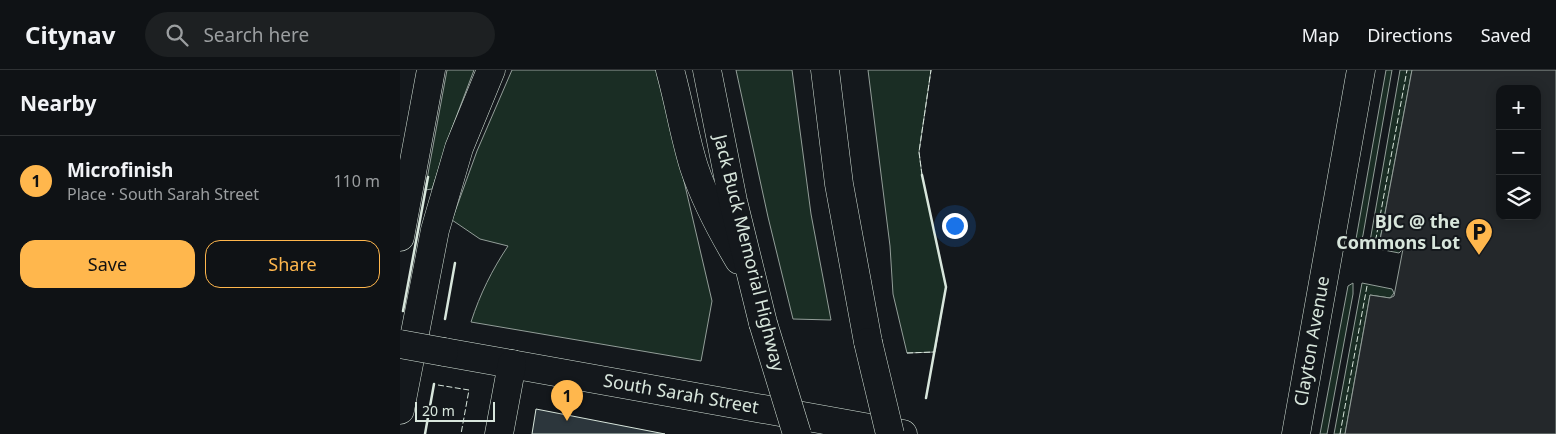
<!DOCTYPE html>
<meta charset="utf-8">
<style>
body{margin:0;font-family:"Noto Sans",sans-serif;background:#1d2022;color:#f1f3f6}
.controls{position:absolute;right:15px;top:15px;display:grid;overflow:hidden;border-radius:10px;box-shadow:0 2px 12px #0003}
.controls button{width:45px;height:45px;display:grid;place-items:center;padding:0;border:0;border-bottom:1px solid #2f3234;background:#0f1215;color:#f1f3f6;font:25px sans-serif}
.scale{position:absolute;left:15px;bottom:12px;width:80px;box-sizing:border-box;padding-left:5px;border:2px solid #d8e6dc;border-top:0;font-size:14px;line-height:18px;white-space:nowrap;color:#d8e6dc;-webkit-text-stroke:4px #14181c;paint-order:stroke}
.you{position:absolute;left:554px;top:155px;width:18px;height:18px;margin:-12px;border:4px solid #fff;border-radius:50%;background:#1a73e8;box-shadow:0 0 0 8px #1a73e833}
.badge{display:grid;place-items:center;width:32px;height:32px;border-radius:50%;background:#ffb74d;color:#111;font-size:16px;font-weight:700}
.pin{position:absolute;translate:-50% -41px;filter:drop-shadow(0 1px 2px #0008)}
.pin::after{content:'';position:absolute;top:26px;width:18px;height:15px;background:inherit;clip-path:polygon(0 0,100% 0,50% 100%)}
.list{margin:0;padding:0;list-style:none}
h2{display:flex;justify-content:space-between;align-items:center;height:65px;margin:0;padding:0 20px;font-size:21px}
h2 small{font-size:16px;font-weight:400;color:#9b9ea0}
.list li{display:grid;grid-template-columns:32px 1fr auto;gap:15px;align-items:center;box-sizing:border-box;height:90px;padding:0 20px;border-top:1px solid #2f3234}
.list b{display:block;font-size:19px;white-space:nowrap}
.list p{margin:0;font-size:16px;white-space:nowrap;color:#9b9ea0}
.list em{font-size:16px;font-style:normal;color:#9b9ea0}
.actions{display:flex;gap:10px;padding:15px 20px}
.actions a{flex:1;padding:11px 0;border:1px solid #ffb74d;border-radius:15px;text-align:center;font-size:18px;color:#ffb74d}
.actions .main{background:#ffb74d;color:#111}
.icon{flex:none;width:28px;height:28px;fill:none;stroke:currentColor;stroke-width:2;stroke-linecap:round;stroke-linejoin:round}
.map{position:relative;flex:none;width:1156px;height:364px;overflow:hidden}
header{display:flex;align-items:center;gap:30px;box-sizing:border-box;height:70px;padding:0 25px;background:#0f1215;border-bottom:1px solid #2f3234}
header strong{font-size:24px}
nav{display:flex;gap:28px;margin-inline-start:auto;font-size:18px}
.search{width:350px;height:45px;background:#1d2022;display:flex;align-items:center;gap:12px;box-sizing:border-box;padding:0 18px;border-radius:28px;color:#9b9ea0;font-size:19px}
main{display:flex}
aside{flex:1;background:#0f1215}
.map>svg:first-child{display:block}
.green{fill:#1a2d24;stroke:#939e99}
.parking{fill:#24282b;stroke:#939e99;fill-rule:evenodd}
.building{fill:#2c363c;stroke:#d8e6dc}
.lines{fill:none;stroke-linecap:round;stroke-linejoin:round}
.minor-casing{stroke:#d8e6dc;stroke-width:29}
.highway-casing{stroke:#d8e6dc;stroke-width:29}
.minor{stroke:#14181c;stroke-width:28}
.highway{stroke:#14181c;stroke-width:28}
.minor-bridge-casing{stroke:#d8e6dc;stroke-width:29;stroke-linecap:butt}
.highway-bridge-casing{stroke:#d8e6dc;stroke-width:29;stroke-linecap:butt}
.minor-bridge{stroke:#14181c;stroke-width:28}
.highway-bridge{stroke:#14181c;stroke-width:28}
.fence{stroke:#d8e6dc;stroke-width:1;stroke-dasharray:6 2.5;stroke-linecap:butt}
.wall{stroke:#d8e6dc;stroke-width:2.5}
.labels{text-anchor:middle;stroke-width:4;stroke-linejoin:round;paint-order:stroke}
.poi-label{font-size:18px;font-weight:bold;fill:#d8e6dc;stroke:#14181c;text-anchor:end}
.street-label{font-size:18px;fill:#d8e6dc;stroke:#14181c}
</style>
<header>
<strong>Citynav</strong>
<div class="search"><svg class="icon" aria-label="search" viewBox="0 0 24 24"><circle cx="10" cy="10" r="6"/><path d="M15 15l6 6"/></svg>Search here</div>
<nav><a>Map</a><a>Directions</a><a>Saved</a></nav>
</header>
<main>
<aside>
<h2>Nearby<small></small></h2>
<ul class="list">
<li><span class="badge">1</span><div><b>Microfinish</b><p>Place · South Sarah Street</p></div><em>110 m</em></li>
</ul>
<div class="actions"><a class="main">Save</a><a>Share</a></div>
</aside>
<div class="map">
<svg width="1156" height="364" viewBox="0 0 1156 364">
<rect width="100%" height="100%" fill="#14181c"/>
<g class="green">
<path d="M47,0H74L52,58L32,119L25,120Z"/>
<path d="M112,0H258L312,231L301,291L71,252C80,224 92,200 108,176L80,169L52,150L77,81Z"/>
<path d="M336,0H392L411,144L431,250L393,249L368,147Z"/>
<path d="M468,0H531L519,82L522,105L546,217L535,282L507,283L493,224L490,176Z"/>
<path d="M986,0H992L963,165L960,176L957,174L956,169Z"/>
<path d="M1000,0H1012L980,170L1000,175L1003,179L999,183L969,177Z"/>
<path d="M953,213V224L927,364H920L948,216Z"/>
<path d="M962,213L992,219L994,223L990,228L970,225L945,364H934Z"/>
</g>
<path class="parking" d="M1012,0H1156V364H945L970,225L990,228L994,226L1003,179L1000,175L980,170ZM1100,19H1137V146H1100Z"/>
<path class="building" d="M136,339L265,364H132Z"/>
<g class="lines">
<defs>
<g id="minor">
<path d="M44,282L503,364"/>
<path d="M99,364L112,294"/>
<path d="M896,364L961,0"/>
</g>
<g id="highway">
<path d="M270,0C279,32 284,65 294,97C305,130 321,160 339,190"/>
<path d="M307,0L333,131L363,253"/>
<path d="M425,0L439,114L468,272"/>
<path d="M0,167L31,0"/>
<path d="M0,340L35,160L59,78L91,0"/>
</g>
</defs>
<use href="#minor" class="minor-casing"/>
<use href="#highway" class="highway-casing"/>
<use href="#minor" class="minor"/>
<use href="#highway" class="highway"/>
<defs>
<path id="minor-bridge" d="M0,274L44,282"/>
<g id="highway-bridge">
<path d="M363,253L397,364"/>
<path d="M468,272L490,364"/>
</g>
</defs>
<use href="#minor-bridge" class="minor-bridge-casing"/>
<use href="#highway-bridge" class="highway-bridge-casing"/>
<use href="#minor-bridge" class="minor-bridge"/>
<use href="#highway-bridge" class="highway-bridge"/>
<g class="fence">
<path d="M522,105L519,82L531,0"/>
<path d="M974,179L1007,0"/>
<path d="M507,283L535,282"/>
<path d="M38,315L69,320L61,364"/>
<path d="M940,364L967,216"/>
</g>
<g class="wall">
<path d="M522,105L546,217L526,328"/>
<path d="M3,241L28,107"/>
<path d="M45,249L55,193"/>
<path d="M25,364L34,314"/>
</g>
</g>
<defs>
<symbol id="parking-pin" viewBox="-11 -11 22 30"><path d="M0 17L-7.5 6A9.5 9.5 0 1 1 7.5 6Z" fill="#ffb74d" stroke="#14181c"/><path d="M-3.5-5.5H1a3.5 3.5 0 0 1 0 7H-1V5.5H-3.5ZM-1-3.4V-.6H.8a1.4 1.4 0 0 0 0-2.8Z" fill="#111"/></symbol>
</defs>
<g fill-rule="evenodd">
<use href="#parking-pin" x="1063" y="146" width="32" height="43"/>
</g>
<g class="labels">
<g class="poi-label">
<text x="1060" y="158">BJC @ the<tspan x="1060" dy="21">Commons Lot</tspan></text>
</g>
<g class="street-label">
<text transform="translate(349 183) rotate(76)" y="6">Jack Buck Memorial Highway</text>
<text transform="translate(912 271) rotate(-80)" y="6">Clayton Avenue</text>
<text transform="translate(281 324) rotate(10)" y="6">South Sarah Street</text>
</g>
</g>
</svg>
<div class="controls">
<button>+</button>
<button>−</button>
<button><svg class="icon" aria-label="layers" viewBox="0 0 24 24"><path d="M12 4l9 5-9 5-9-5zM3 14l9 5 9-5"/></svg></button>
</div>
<div class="scale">20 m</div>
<div class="you"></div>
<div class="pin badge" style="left:167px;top:351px">1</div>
</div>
</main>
